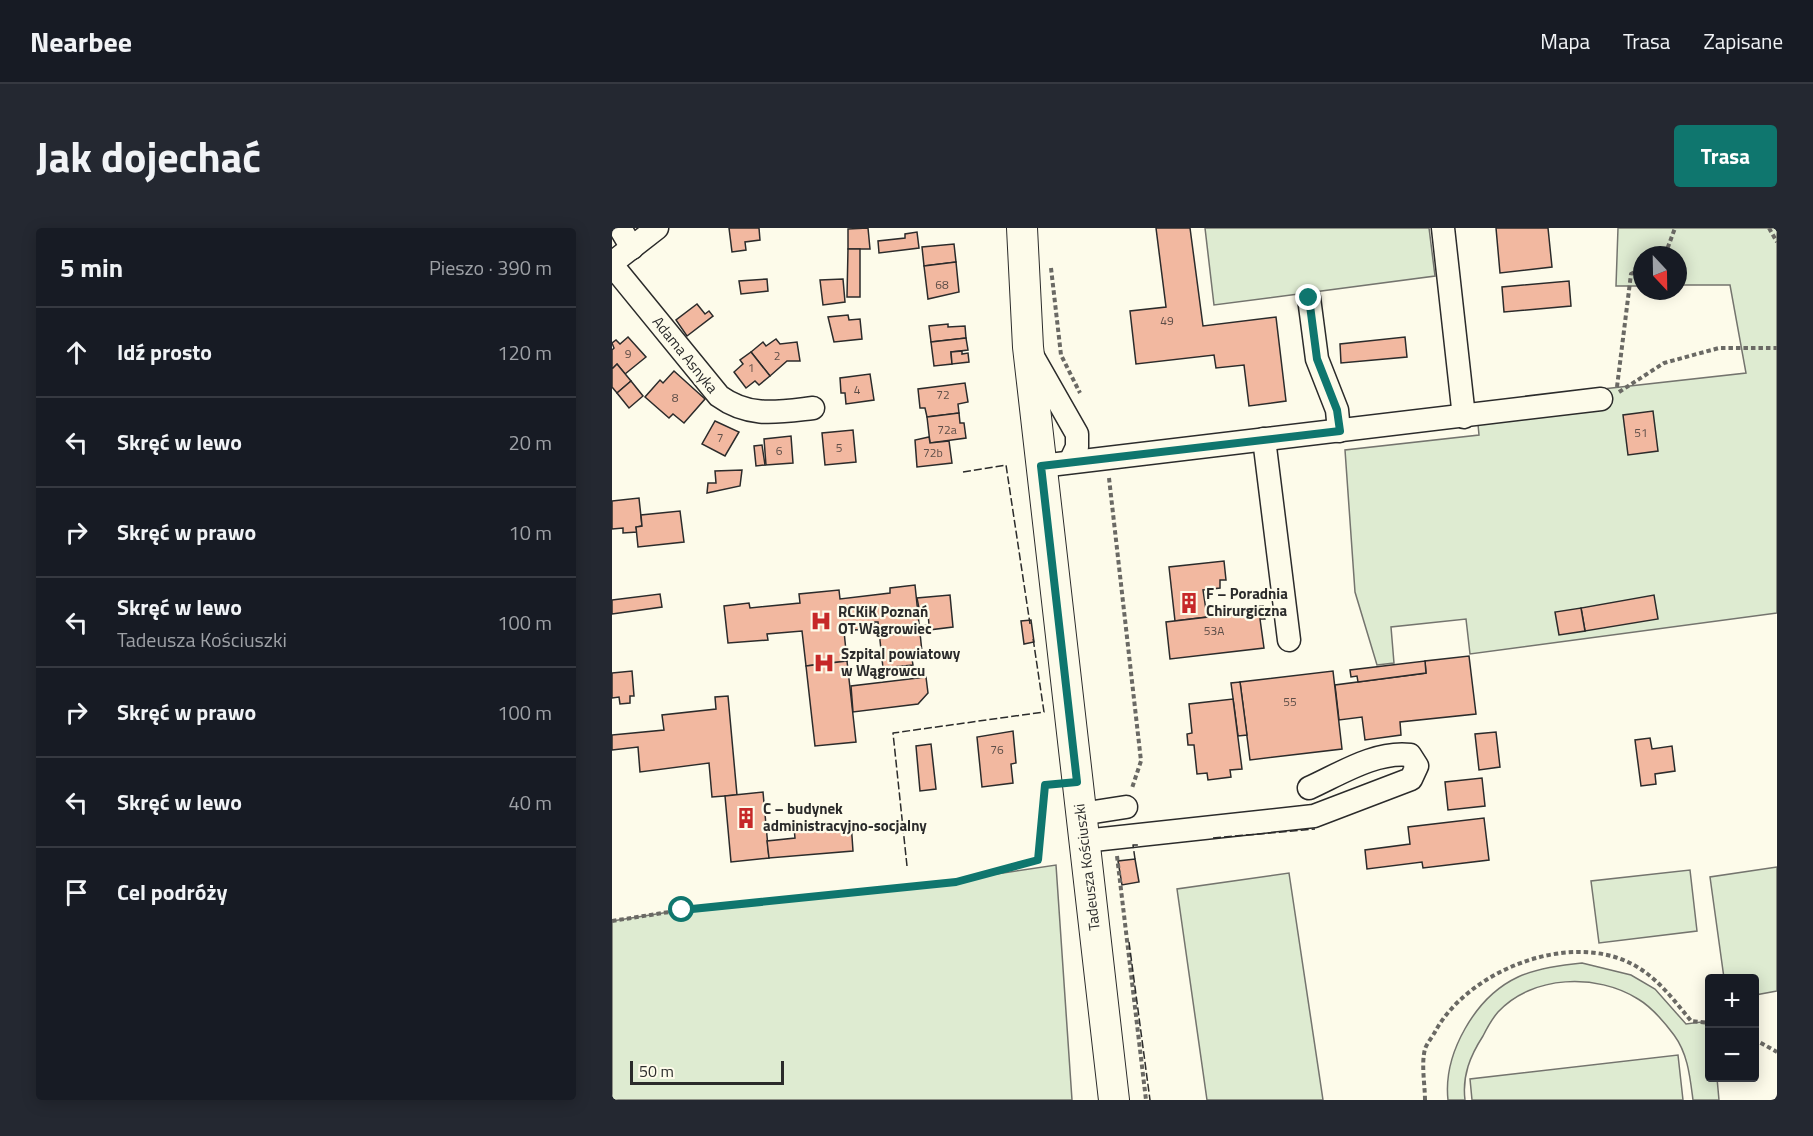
<!DOCTYPE html>
<html lang="pl">
<meta charset="utf-8">
<style>
body{margin:0;font-family:"Titillium Web",sans-serif;background:#242831;color:#f1f3f6}
.controls{position:absolute;right:18px;bottom:18px;display:grid;overflow:hidden;border-radius:6px;box-shadow:0 3px 15px #0003}
.controls button{width:54px;height:54px;display:grid;place-items:center;padding:0;border:0;border-bottom:2px solid #363941;background:#171b24;color:#f1f3f6;font:30px sans-serif}
.compass{position:absolute;left:1021px;top:18px;width:54px;height:54px;border-radius:50%;background:#171b24;box-shadow:0 3px 15px #0003;rotate:158deg}
.scale{position:absolute;left:18px;bottom:15px;width:154px;box-sizing:border-box;padding-left:6px;border:3px solid #2b2b2b;border-top:0;font-size:16px;line-height:21px;white-space:nowrap;color:#2b2b2b;-webkit-text-stroke:4px #fdfbea;paint-order:stroke}
.stop{position:absolute;width:18px;height:18px;margin:-14px;border:4px solid #0f766e;border-radius:50%;background:#fff}
.stop.end{background:#0f766e;border-color:#fff;box-shadow:0 2px 6px #0008}
.list{margin:0;padding:0;list-style:none}
h2{display:flex;justify-content:space-between;align-items:center;height:78px;margin:0;padding:0 24px;font-size:26px}
h2 small{font-size:20px;font-weight:400;color:#9ea1a6}
.list li{display:grid;grid-template-columns:39px 1fr auto;gap:18px;align-items:center;box-sizing:border-box;height:90px;padding:0 24px;border-top:2px solid #363941}
.list b{display:block;font-size:22px;white-space:nowrap}
.list p{margin:0;font-size:20px;white-space:nowrap;color:#9ea1a6}
.list em{font-size:20px;font-style:normal;color:#9ea1a6}
.icon{flex:none;width:33px;height:33px;fill:none;stroke:currentColor;stroke-width:2;stroke-linecap:round;stroke-linejoin:round}
.map{position:relative;flex:none;width:1165px;height:872px;overflow:hidden;border-radius:6px}
header{display:flex;align-items:center;gap:36px;box-sizing:border-box;height:84px;padding:0 30px;background:#171b24;border-bottom:2px solid #363941}
header strong{font-size:28px}
nav{display:flex;gap:33px;margin-inline-start:auto;font-size:21px}
.intro{display:flex;align-items:center;justify-content:space-between;box-sizing:border-box;height:144px;padding:0 36px}
h1{margin:0;font-size:42px}
.button{padding:15px 27px;border-radius:6px;background:#0f766e;color:#fff;font-size:21px;font-weight:700}
main{display:flex;gap:36px;padding:0 36px}
aside{flex:1;background:#171b24;border-radius:6px;box-shadow:0 3px 15px #0003}
.map>svg:first-child{display:block}
.green{fill:#deebd1;stroke:#74746e;stroke-width:1.5}
.building{fill:#f2b8a0;stroke:#2b2b2b;stroke-width:1.5}
.lines{fill:none;stroke-linecap:round;stroke-linejoin:round}
.minor-casing{stroke:#2b2b2b;stroke-width:25}
.major-casing{stroke:#2b2b2b;stroke-width:32}
.path{stroke:#6a6964;stroke-width:4;stroke-dasharray:4.5 3;stroke-linecap:butt}
.minor{stroke:#fdfbea;stroke-width:22}
.major{stroke:#fdfbea;stroke-width:30}
.fence{stroke:#2b2b2b;stroke-width:1.5;stroke-dasharray:8 3;stroke-linecap:butt}
.route{stroke:#0f766e;stroke-width:8}
.labels{text-anchor:middle;stroke-width:4.5;stroke-linejoin:round;paint-order:stroke}
.number-label{font-size:12px;fill:#5d4e48}
.street-label{font-size:15px;fill:#2b2b2b;stroke:#fdfbea}
.poi-label{font-size:15px;font-weight:bold;fill:#2b2b2b;stroke:#fdfbea;text-anchor:start}
</style>
<header>
<strong>Nearbee</strong>
<nav><a>Mapa</a><a>Trasa</a><a>Zapisane</a></nav>
</header>
<div class="intro"><h1>Jak dojechać</h1><a class="button">Trasa</a></div>
<main>
<aside>
<h2>5 min<small>Pieszo · 390 m</small></h2>
<ul class="list">
<li><svg class="icon" aria-label="ahead" viewBox="0 0 24 24"><path d="M12 20V5M6 11l6-6 6 6"/></svg><div><b>Idź prosto</b></div><em>120 m</em></li>
<li><svg class="icon" aria-label="left" viewBox="0 0 24 24"><path d="M17 20v-9H6M10 6l-5 5 5 5"/></svg><div><b>Skręć w lewo</b></div><em>20 m</em></li>
<li><svg class="icon" aria-label="right" viewBox="0 0 24 24"><path d="M7 20v-9h11M14 6l5 5-5 5"/></svg><div><b>Skręć w prawo</b></div><em>10 m</em></li>
<li><svg class="icon" aria-label="left" viewBox="0 0 24 24"><path d="M17 20v-9H6M10 6l-5 5 5 5"/></svg><div><b>Skręć w lewo</b><p>Tadeusza Kościuszki</p></div><em>100 m</em></li>
<li><svg class="icon" aria-label="right" viewBox="0 0 24 24"><path d="M7 20v-9h11M14 6l5 5-5 5"/></svg><div><b>Skręć w prawo</b></div><em>100 m</em></li>
<li><svg class="icon" aria-label="left" viewBox="0 0 24 24"><path d="M17 20v-9H6M10 6l-5 5 5 5"/></svg><div><b>Skręć w lewo</b></div><em>40 m</em></li>
<li><svg class="icon" aria-label="arrive" viewBox="0 0 24 24"><path d="M6 21V4h12l-3 4 3 4H6"/></svg><div><b>Cel podróży</b></div></li>
</ul>
</aside>
<div class="map">
<svg width="1165" height="872" viewBox="0 0 1165 872">
<rect width="100%" height="100%" fill="#fdfbea"/>
<g class="green">
<path d="M593,0H817L823,48L602,77Z"/>
<path d="M1006,0H1165V385L858,426L854,391L779,399L782,435L765,437L743,364L733,222L867,207L864,175L1134,145L1118,57H1066V27H1030V58H1004Z"/>
<path d="M444,637L460,872H0V693L70,682L291,660Z"/>
<path d="M1165,639V763L1143,767L1142,750H1112L1098,649Z"/>
<path d="M1078,642L1085,703L987,715L979,653Z"/>
<path d="M677,645L711,872H595L565,661Z"/>
<path d="M970,735L1019,747L1043,761L1074,796L1097,793L1098,850H1105L1107,872H1081C1078,849 1076,826 1062,807C1053,795 1038,778 1026,771C985,745 920,747 886,784C880,791 875,800 871,808C858,828 850,848 853,872H836C831,826 863,769 906,749C926,740 948,737 970,735Z"/>
<path d="M1066,827L1071,872H860L858,851Z"/>
</g>
<g class="building">
<path d="M117,0H147L148,12L133,14L134,22L120,24Z"/>
<path d="M256,0L258,21H236V1Z"/>
<path d="M544,0H578L591,98L664,89L674,173L637,178L632,137L604,140L602,127L524,136L518,83L554,79Z"/>
<path d="M884,0H936L940,39L888,45Z"/>
<path d="M305,4L307,20L267,25L266,13L293,10V6Z"/>
<path d="M342,16L344,34L312,38L310,19Z"/>
<path d="M236,21H248V69H235Z"/>
<path d="M344,34L347,64L316,71L312,38Z"/>
<path d="M155,51L156,63L129,66L127,53Z"/>
<path d="M231,51L233,74L211,77L208,52Z"/>
<path d="M957,53L959,78L892,84L890,59Z"/>
<path d="M85,76L93,86L97,83L101,88L75,108L64,92Z"/>
<path d="M236,87L237,92L248,91L250,111L222,114L216,89Z"/>
<path d="M336,96V99L353,98L354,110L319,114L317,98Z"/>
<path d="M16,109L34,129L13,146L5,136L0,141V122L2,120L0,115L4,112L8,116Z"/>
<path d="M793,109L795,129L729,135L728,116Z"/>
<path d="M354,110L356,122L339,124L340,136L322,138L319,114Z"/>
<path d="M164,111L168,116L185,114L188,133H175L158,148L139,124L151,114L154,118Z"/>
<path d="M350,123V126L356,125L357,134L340,136L339,124Z"/>
<path d="M139,124L158,148L147,157L143,153L134,160L122,144L131,136L128,132Z"/>
<path d="M5,136L19,153L5,165L0,159V141Z"/>
<path d="M62,143L93,171L72,195L61,186L57,190L33,169L48,152L51,155Z"/>
<path d="M258,146L262,172L234,176L233,165H229L228,150Z"/>
<path d="M19,153L31,168L17,180L5,165Z"/>
<path d="M353,155L356,174L346,176L347,185L315,189L313,180H308L306,161Z"/>
<path d="M1041,183L1046,223L1016,227L1011,187Z"/>
<path d="M347,185L348,195H352L354,210L318,215L315,189Z"/>
<path d="M103,193L127,204L113,228L90,216Z"/>
<path d="M241,202L244,234L213,237L210,205Z"/>
<path d="M179,208L181,235L154,237L152,211Z"/>
<path d="M317,209L318,215L337,213L340,235L305,239L303,212Z"/>
<path d="M150,217L153,237L144,238L142,218Z"/>
<path d="M130,242L128,258L95,265L96,255H104L103,243Z"/>
<path d="M27,270L30,298L24,299L25,304L11,305V300L0,301V273Z"/>
<path d="M68,283L72,314L26,319L24,299L30,298L29,287Z"/>
<path d="M612,333L614,352H608V360L591,362L595,389L563,393L557,339Z"/>
<path d="M303,357L310,424L299,425L301,437L271,440L266,394H262L263,400L232,403L235,433L194,438L190,403L155,406L156,412L116,415L112,378L137,375L138,380L188,375L187,366L227,362L228,371L278,365V360Z"/>
<path d="M48,366L50,379L0,386V372Z"/>
<path d="M338,367L341,399L308,403L310,398L317,397L316,385L308,386L305,370Z"/>
<path d="M1042,367L1046,391L973,403L969,380Z"/>
<path d="M651,378L653,391H648L652,420L558,431L554,394L630,385L629,380Z"/>
<path d="M969,380L973,403L947,407L943,384Z"/>
<path d="M419,392L422,414L412,416L409,393Z"/>
<path d="M857,428L864,486L788,494L789,507L753,512L750,489L727,492L723,457L814,445L813,433Z"/>
<path d="M235,433L244,514L203,518L194,438Z"/>
<path d="M813,433L814,445L746,454L745,448L739,449L738,442Z"/>
<path d="M20,443L22,468H18V475L8,476L7,469L0,470V445Z"/>
<path d="M721,443L730,521L638,532L628,454Z"/>
<path d="M314,449L316,465L306,476L241,484L239,458Z"/>
<path d="M628,454L635,507L626,508L619,455Z"/>
<path d="M116,468L125,567L100,569L97,535L28,544L26,519L0,522V507L52,502L50,487L104,481L103,469Z"/>
<path d="M621,471L630,541L618,542L619,549L596,552L595,545L585,546L582,517H576L575,506L580,505L577,476Z"/>
<path d="M401,503L404,535L399,536L401,555L370,559L365,509Z"/>
<path d="M884,504L888,539L867,542L863,506Z"/>
<path d="M1038,510L1040,521L1060,518L1063,543L1043,546L1044,556L1029,558L1023,512Z"/>
<path d="M319,516L324,561L308,563L304,518Z"/>
<path d="M870,550L873,578L836,582L833,554Z"/>
<path d="M151,564L157,630L119,634L113,568Z"/>
<path d="M872,590L877,632L811,640L810,634L755,641L753,622L798,616L796,599Z"/>
<path d="M239,594L241,623L157,630L155,613L183,610L182,600Z"/>
<path d="M523,631L527,654L510,657L506,633Z"/>
</g>
<g class="lines">
<defs>
<g id="minor">
<path d="M8,0L20,20"/>
<path d="M831,0L852,189"/>
<path d="M0,35L45,0"/>
<path d="M0,37L107,168C137,190 166,184 201,180"/>
<path d="M697,70L705,131L725,182L727,203"/>
<path d="M420,127L465,206V219L458,234"/>
<path d="M652,211L677,412"/>
<path d="M429,238L989,171"/>
<path d="M469,586L514,579"/>
<path d="M472,613L702,588L799,551L805,538L798,527C763,523 728,546 697,560"/>
</g>
<path id="major" d="M410,0L416,119L502,872"/>
</defs>
<use href="#minor" class="minor-casing"/>
<use href="#major" class="major-casing"/>
<g class="path">
<path d="M1157,0L1165,14"/>
<path d="M1053,27L1063,0"/>
<path d="M439,40L449,127L468,165"/>
<path d="M1005,159L1019,46L1030,40"/>
<path d="M1007,164L1052,135L1107,120H1165"/>
<path d="M497,250L529,533L520,560"/>
<path d="M505,628L534,872"/>
<path d="M0,693L70,682L344,654L426,632L433,557L442,556"/>
<path d="M1142,811L1165,824"/>
<path d="M813,872C813,857 809,836 813,821C815,815 821,808 824,802C858,742 957,703 1020,736C1045,749 1062,772 1079,793L1098,795"/>
</g>
<use href="#minor" class="minor"/>
<use href="#major" class="major"/>
<g class="fence">
<path d="M351,244L394,237L418,396"/>
<path d="M601,610L703,601"/>
<path d="M523,631L521,617H526"/>
<path d="M295,638L281,505L432,484L421,410"/>
<path d="M517,714L538,872"/>
</g>
</g>
<g class="lines">
<path class="route" d="M70,682L344,654L426,632L433,557L465,554L429,238L728,203L725,182L705,131L697,70"/>
</g>
<defs>
<symbol id="building-bare" viewBox="-9 -9 18 18"><path d="M-4-6H4V6H1V3H-1V6H-4ZM-2.5-4.3h1.7v1.8h-1.7ZM.8-4.3h1.7v1.8H.8ZM-2.5-1h1.7V.8h-1.7ZM.8-1h1.7V.8H.8Z" fill="#c62828" stroke="#fdfbea" stroke-width="2.5" paint-order="stroke"/></symbol>
<symbol id="hospital-bare" viewBox="-9 -9 18 18"><path d="M-5-5h3v3.5h4V-5h3V5h-3V1.5h-4V5h-3Z" fill="#c62828" stroke="#fdfbea" stroke-width="2.5" paint-order="stroke"/></symbol>
</defs>
<g fill-rule="evenodd">
<use href="#building-bare" x="562" y="360" width="30" height="30"/>
<use href="#hospital-bare" x="194" y="378" width="30" height="30"/>
<use href="#hospital-bare" x="197" y="420" width="30" height="30"/>
<use href="#building-bare" x="119" y="575" width="30" height="30"/>
</g>
<g class="labels">
<g class="number-label">
<text x="330" y="61">68</text>
<text x="555" y="97">49</text>
<text x="16" y="130">9</text>
<text x="165" y="132">2</text>
<text x="139" y="144">1</text>
<text x="245" y="166">4</text>
<text x="331" y="171">72</text>
<text x="63" y="174">8</text>
<text x="335" y="206">72a</text>
<text x="1029" y="209">51</text>
<text x="108" y="214">7</text>
<text x="227" y="224">5</text>
<text x="167" y="227">6</text>
<text x="321" y="229">72b</text>
<text x="602" y="407">53A</text>
<text x="678" y="478">55</text>
<text x="385" y="526">76</text>
</g>
<g class="street-label">
<text transform="translate(73 127) rotate(51)" y="5">Adama Asnyka</text>
<text transform="translate(475 639) rotate(-97)" y="5">Tadeusza Kościuszki</text>
</g>
<g class="poi-label">
<text x="594" y="371">F – Poradnia<tspan x="594" dy="17">Chirurgiczna</tspan></text>
<text x="226" y="389">RCKiK Poznań<tspan x="226" dy="17">OT Wągrowiec</tspan></text>
<text x="229" y="431">Szpital powiatowy<tspan x="229" dy="17">w Wągrowcu</tspan></text>
<text x="151" y="586">C – budynek<tspan x="151" dy="17">administracyjno-socjalny</tspan></text>
</g>
</g>
</svg>
<div class="controls">
<button>+</button>
<button>−</button>
</div>
<svg class="compass" viewBox="-18 -18 36 36"><path d="M0-13l5 13h-10z" fill="#e53935"/><path d="M0 13l5-13h-10z" fill="#9ea1a6"/></svg>
<div class="scale">50 m</div>
<div class="stop" style="left:70px;top:682px"></div>
<div class="stop end" style="left:697px;top:70px"></div>
</div>
</main>
